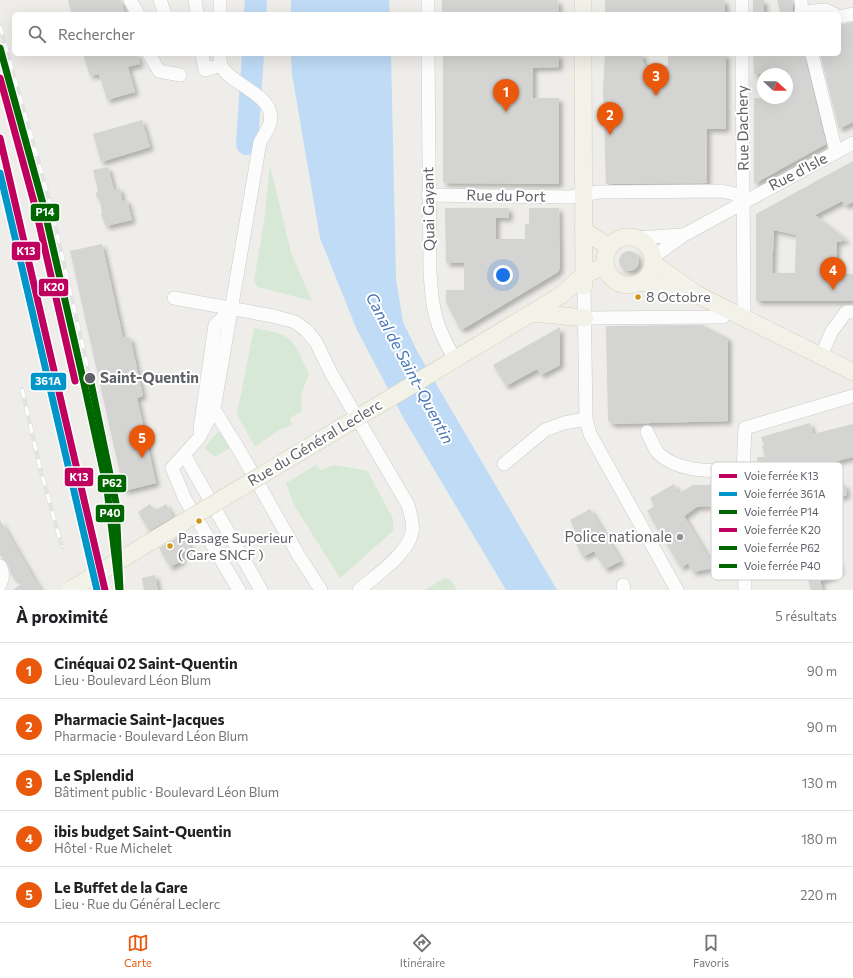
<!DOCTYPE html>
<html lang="fr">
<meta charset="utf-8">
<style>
body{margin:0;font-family:Commissioner,sans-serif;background:#f6f6f6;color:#202124}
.compass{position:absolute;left:757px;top:68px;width:36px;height:36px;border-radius:50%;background:#fff;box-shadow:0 4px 16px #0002;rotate:111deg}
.you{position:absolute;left:503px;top:275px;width:14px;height:14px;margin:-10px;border:3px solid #fff;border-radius:50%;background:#1a73e8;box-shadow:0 0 0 6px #1a73e833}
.badge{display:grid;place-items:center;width:26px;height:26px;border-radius:50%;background:#ea580c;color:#fff;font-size:13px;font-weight:700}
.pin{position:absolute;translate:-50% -33px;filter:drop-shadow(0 1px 2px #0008)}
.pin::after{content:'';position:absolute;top:21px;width:14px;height:12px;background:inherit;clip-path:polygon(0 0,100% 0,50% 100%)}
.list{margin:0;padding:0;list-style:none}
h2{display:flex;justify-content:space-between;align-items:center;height:52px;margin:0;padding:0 16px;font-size:17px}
h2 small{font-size:13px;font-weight:400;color:#757577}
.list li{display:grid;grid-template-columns:26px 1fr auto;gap:12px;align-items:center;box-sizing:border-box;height:56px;padding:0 16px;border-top:1px solid #e0e0e0}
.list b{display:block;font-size:15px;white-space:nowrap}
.list p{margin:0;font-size:13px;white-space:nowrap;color:#757577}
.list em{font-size:13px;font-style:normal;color:#757577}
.icon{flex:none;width:22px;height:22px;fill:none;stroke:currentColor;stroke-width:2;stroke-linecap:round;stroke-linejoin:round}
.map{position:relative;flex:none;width:853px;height:590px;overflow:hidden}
.search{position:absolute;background:#fff;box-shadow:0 4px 16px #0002;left:12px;right:12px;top:12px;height:44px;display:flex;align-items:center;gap:10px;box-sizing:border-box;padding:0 14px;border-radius:6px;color:#757577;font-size:15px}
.sheet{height:332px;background:#fff}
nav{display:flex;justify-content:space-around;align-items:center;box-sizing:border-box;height:56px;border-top:1px solid #e0e0e0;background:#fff;font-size:11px;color:#757577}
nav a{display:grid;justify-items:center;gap:2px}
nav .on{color:#ea580c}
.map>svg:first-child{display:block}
.green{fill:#d7e9d6}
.water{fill:#bfdbf6}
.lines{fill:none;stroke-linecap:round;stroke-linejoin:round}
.river{stroke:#bfdbf6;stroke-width:22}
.building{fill:#d4d4d2;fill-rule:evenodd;filter:url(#shadow)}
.minor-casing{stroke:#cacbcb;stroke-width:14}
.major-casing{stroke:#d5cfb8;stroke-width:18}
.minor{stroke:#fcfcfc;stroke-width:13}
.major{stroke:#f3f2e9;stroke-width:17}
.rail-casing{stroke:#e3e3e3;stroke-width:4.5}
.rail{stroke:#fff;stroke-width:3;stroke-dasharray:9;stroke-linecap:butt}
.major-bridge-casing{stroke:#d5cfb8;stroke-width:18;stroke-linecap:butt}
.major-bridge{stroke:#f3f2e9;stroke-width:17}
.rail-1-casing{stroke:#fff;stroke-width:10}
.rail-2-casing{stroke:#fff;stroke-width:10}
.rail-3-casing{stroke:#fff;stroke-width:10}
.rail-4-casing{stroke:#fff;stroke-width:10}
.rail-5-casing{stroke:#fff;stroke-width:10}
.rail-6-casing{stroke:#fff;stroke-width:10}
.rail-1{stroke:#bf005f;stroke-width:7}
.rail-2{stroke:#0096ca;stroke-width:7}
.rail-3{stroke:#060;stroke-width:7}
.rail-4{stroke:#bf005f;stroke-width:7}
.rail-5{stroke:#060;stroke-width:7}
.rail-6{stroke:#060;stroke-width:7}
.bus-dot{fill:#d1951a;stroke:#fff;stroke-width:1.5}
.stop-dot{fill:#5e6166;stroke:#fff;stroke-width:1.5}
.poi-dot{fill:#909294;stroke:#fff;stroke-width:1.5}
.labels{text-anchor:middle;stroke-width:4;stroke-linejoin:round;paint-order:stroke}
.bus-label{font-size:14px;fill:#5e6166;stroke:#fff;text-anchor:start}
.street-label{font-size:15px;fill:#5e6166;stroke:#fff}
.stop-label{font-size:15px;font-weight:bold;fill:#5e6166;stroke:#fff;text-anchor:start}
.poi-label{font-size:15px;fill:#5e6166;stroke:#fff;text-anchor:end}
.water-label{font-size:16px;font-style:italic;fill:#4a78b6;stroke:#fff}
.key{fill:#fff;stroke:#cfd0d1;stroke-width:1}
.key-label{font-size:11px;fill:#5e6166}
.line-badge{stroke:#fff;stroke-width:1.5}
.badge-label{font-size:11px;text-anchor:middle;font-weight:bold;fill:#fff}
</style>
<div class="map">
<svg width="853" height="590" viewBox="0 0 853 590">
<defs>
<filter id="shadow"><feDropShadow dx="3.5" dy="3.5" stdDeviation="2" flood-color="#0004"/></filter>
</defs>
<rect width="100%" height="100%" fill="#eeede9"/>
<g class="green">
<path d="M270,165L291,253L312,301L258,287L254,281L264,223Z"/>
<path d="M254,328C295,336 291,336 309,374L301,395L302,411L290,418L292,425L279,430L255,447L237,414Z"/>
<path d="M218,432L222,433L230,448L215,457L204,448Z"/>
<path d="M316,465L321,470L334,465L364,470L368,472L393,519V531L340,578L294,505L286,483Z"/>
<path d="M444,578L451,580L457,590H425Z"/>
</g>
<g class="water">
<path d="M291,0H389L390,14H291Z"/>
<path d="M291,54H391L396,279L403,322L418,353L557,590H506L404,419L357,330L320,238L292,74Z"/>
</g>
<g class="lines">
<g class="river">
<path d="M255,14L256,0"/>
<path d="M247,144L253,54"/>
</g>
</g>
<g class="building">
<path d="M68,0H121L125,14H72Z"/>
<path d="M442,0H558L559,14H442Z"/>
<rect x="605" y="0" width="120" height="14"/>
<rect x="753" y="0" width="11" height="14"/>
<path d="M777,0H793V14H781Z"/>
<path d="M853,22V122L839,129L820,54H839V25Z"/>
<path d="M83,54H137L140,64L128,67L135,92L107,100L99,74L90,76Z"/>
<path d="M443,54H559V67L533,68V98H559V184L443,183Z"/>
<path d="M605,54H643V62L650,72L668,65V54H726V129H707V183L606,184L603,88Z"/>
<path d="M753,54H804L826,144L754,184V98H787V74H754Z"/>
<path d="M142,120L150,147L101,162L93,134Z"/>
<path d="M853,161V202L845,206L842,201L815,215L847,240L837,242L836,273L853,274V301H756V214ZM774,230L796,235L795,273H772Z"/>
<path d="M108,167L114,190L120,188L122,200H127L132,220L106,226L101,215L102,212L100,200L97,198L96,194L98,190L93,170Z"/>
<path d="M445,208H509V218H496V239H525V224H529V208H559L560,268L558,272L465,328L460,329L446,302V290H464V263H446Z"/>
<path d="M102,244L123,338L130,337L143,396L137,398L156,483L124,491L70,251Z"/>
<circle cx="629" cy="261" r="10"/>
<path d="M702,325L728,338V421L612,424L608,420L606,326Z"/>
<path d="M560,327V365L541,375L537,369L506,386L493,365Z"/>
<path d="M810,423L813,434L853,424V457L833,462L840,485L845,484L847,495L832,499L829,489L779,518L776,507H768L767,491H758L757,457H765L762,446L764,445L761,437Z"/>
<path d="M674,484L679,493L693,485H729L730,505L697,507L684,516L715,568L693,572L688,563L681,568L647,511L654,506L650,498Z"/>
<path d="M150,504L154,511L166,504L173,517L149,531L138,512Z"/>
<path d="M835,508L838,518L830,521L836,532L825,538L831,558L836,556L841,571L834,573L835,576L820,581L823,590H811L807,577L817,574L810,550L785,557L780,538L793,530L795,538L812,528L808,529L806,523Z"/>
<path d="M590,509L621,561L605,569L594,551L583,557L576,544L580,541L570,520Z"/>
<path d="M0,520L36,582L41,590H13L23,583L12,576L7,562L0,555Z"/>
<path d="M183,534L191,548L180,554L183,560L170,567L159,548Z"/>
<path d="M155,575L158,590H144L142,578Z"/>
</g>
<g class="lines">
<defs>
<g id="minor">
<path d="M130,0L138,14"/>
<path d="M160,0L165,14"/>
<path d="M195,0L197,14"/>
<path d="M742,0V14"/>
<path d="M801,0L802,14"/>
<path d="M801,12L825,10L834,14"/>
<path d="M220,14V0"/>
<path d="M428,14V0"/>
<path d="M839,17L853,14"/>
<path d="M149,54L159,71L180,75"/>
<path d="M202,54L205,70L221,65"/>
<path d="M220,54C220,58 220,63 221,66C233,87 280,96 269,126C267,131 263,137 260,142L214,409L199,438L172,468L185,499L239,590"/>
<path d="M428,54L430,271C432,309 435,326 455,359"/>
<path d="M742,54L744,318"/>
<path d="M812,54L836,152"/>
<path d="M428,195L570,197L599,192L722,191L735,194L744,201"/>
<path d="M638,238L682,235"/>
<path d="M653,257L684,235L853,143"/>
<path d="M584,287L586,419L590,434L677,590"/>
<path d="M174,298L273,316L295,322L306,330L316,342L331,373L408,505C410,513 414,523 412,532C409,553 375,576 359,590"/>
<path d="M585,318L723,317L728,310"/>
<path d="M821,356L832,331L846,312H853"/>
<path d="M214,409L242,455L299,556L321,590"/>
<path d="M200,429L215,325L232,309"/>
<path d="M647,432C651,439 654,449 659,454C681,474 716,470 743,471"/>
<path d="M185,456L261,590"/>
<path d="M504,464L545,430L564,423L586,419"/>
<path d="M0,566C4,573 3,578 0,585"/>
<path d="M623,585L624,590"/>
<path d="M745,590L743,471L745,428L853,396"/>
</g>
<g id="major">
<path d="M583,0V14"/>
<path d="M583,54L584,286"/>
<path d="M583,230L609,247"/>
<circle cx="629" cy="261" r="24"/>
<path d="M653,263L696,294L853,372"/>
<path d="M642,282L689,293"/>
<path d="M532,313L585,318"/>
<path d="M322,439L560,296L584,275L605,266"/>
</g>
</defs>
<use href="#minor" class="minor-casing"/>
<use href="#major" class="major-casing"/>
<use href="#minor" class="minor"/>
<use href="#major" class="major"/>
<defs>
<g id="rail">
<path d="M0,26L50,203L90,378"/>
<path d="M22,389L40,468L62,547"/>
</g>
</defs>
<use href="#rail" class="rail-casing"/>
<use href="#rail" class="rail"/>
<defs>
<path id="major-bridge" d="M70,590L322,439"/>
</defs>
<use href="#major-bridge" class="major-bridge-casing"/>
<use href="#major-bridge" class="major-bridge"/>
<defs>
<path id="rail-1" d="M0,138L105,590"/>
<path id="rail-2" d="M0,173L97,590"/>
<path id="rail-3" d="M0,48L43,204L83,379"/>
<path id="rail-4" d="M0,78L35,206L75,381"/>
<path id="rail-5" d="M90,378L116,503L120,590"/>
<path id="rail-6" d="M83,379L107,489L119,590"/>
</defs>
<use href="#rail-1" class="rail-1-casing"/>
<use href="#rail-2" class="rail-2-casing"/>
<use href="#rail-3" class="rail-3-casing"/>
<use href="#rail-4" class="rail-4-casing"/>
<use href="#rail-5" class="rail-5-casing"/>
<use href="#rail-6" class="rail-6-casing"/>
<use href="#rail-1" class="rail-1"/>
<use href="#rail-2" class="rail-2"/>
<use href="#rail-3" class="rail-3"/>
<use href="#rail-4" class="rail-4"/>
<use href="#rail-5" class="rail-5"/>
<use href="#rail-6" class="rail-6"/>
</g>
<g class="bus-dot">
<circle cx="638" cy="297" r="3.5"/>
<circle cx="199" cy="521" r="3.5"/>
<circle cx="170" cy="546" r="3.5"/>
</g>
<circle class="stop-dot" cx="90" cy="378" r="6"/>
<circle class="poi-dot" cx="680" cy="537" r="4"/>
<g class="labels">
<g class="bus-label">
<text x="646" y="302">8 Octobre</text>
<text x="178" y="543">Passage Superieur<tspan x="178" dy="17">( Gare SNCF )</tspan></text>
</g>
<g class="street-label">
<text transform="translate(743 128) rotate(-91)" y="5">Rue Dachery</text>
<text transform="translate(798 172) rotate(-28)" y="5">Rue d'Isle</text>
<text transform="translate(506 196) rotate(1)" y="5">Rue du Port</text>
<text transform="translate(429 209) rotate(-91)" y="5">Quai Gayant</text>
<text transform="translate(315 443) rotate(-31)" y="5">Rue du Général Leclerc</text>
</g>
<g class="stop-label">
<text x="100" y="383">Saint-Quentin</text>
</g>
<g class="poi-label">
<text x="672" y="542">Police nationale</text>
</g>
<g class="water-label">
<text transform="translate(410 368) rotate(62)" y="6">Canal de Saint-Quentin</text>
</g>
</g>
<rect x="711" y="462" width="132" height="118" rx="6" class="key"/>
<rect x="719" y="474" width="18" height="4" fill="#bf005f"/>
<rect x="719" y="492" width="18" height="4" fill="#0096ca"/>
<rect x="719" y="510" width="18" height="4" fill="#060"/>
<rect x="719" y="528" width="18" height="4" fill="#bf005f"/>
<rect x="719" y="546" width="18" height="4" fill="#060"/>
<rect x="719" y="564" width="18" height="4" fill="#060"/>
<g class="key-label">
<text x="744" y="480">Voie ferrée K13</text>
<text x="744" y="498">Voie ferrée 361A</text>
<text x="744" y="516">Voie ferrée P14</text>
<text x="744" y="534">Voie ferrée K20</text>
<text x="744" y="552">Voie ferrée P62</text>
<text x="744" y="570">Voie ferrée P40</text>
</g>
<g class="line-badge">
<rect x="30" y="203" width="30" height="19" rx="4" fill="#060"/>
<rect x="11" y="241" width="30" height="20" rx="4" fill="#bf005f"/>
<rect x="38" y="278" width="31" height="19" rx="4" fill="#bf005f"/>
<rect x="30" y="372" width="37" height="19" rx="4" fill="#0096ca"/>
<rect x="64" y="467" width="30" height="20" rx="4" fill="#bf005f"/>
<rect x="97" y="474" width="30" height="19" rx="4" fill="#060"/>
<rect x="95" y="504" width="30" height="19" rx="4" fill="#060"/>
</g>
<g class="badge-label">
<text x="45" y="216">P14</text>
<text x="26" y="255">K13</text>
<text x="54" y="291">K20</text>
<text x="48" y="385">361A</text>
<text x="79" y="481">K13</text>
<text x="112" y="487">P62</text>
<text x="110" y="517">P40</text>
</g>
</svg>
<svg class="compass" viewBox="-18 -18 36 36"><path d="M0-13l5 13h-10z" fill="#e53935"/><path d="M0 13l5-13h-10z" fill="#757577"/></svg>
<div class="you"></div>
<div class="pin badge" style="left:506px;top:112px">1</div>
<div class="pin badge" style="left:610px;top:135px">2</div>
<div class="pin badge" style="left:656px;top:96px">3</div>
<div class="pin badge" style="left:833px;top:290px">4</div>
<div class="pin badge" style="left:142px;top:458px">5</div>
<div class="search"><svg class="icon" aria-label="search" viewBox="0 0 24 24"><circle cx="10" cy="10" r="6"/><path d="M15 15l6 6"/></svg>Rechercher</div>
</div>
<section class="sheet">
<h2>À proximité<small>5 résultats</small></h2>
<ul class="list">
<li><span class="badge">1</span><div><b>Cinéquai 02 Saint-Quentin</b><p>Lieu · Boulevard Léon Blum</p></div><em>90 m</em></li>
<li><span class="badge">2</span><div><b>Pharmacie Saint-Jacques</b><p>Pharmacie · Boulevard Léon Blum</p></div><em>90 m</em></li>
<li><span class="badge">3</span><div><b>Le Splendid</b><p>Bâtiment public · Boulevard Léon Blum</p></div><em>130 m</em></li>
<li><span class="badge">4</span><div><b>ibis budget Saint-Quentin</b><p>Hôtel · Rue Michelet</p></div><em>180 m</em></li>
<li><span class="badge">5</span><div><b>Le Buffet de la Gare</b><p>Lieu · Rue du Général Leclerc</p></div><em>220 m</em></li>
</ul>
</section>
<nav>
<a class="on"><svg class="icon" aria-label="map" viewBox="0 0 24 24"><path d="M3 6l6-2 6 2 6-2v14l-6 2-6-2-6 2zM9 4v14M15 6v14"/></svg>Carte</a>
<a><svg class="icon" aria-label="directions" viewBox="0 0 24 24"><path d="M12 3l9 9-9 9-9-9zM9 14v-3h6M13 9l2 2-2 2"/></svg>Itinéraire</a>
<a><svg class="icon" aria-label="saved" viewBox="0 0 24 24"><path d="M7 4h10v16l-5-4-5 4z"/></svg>Favoris</a>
</nav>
